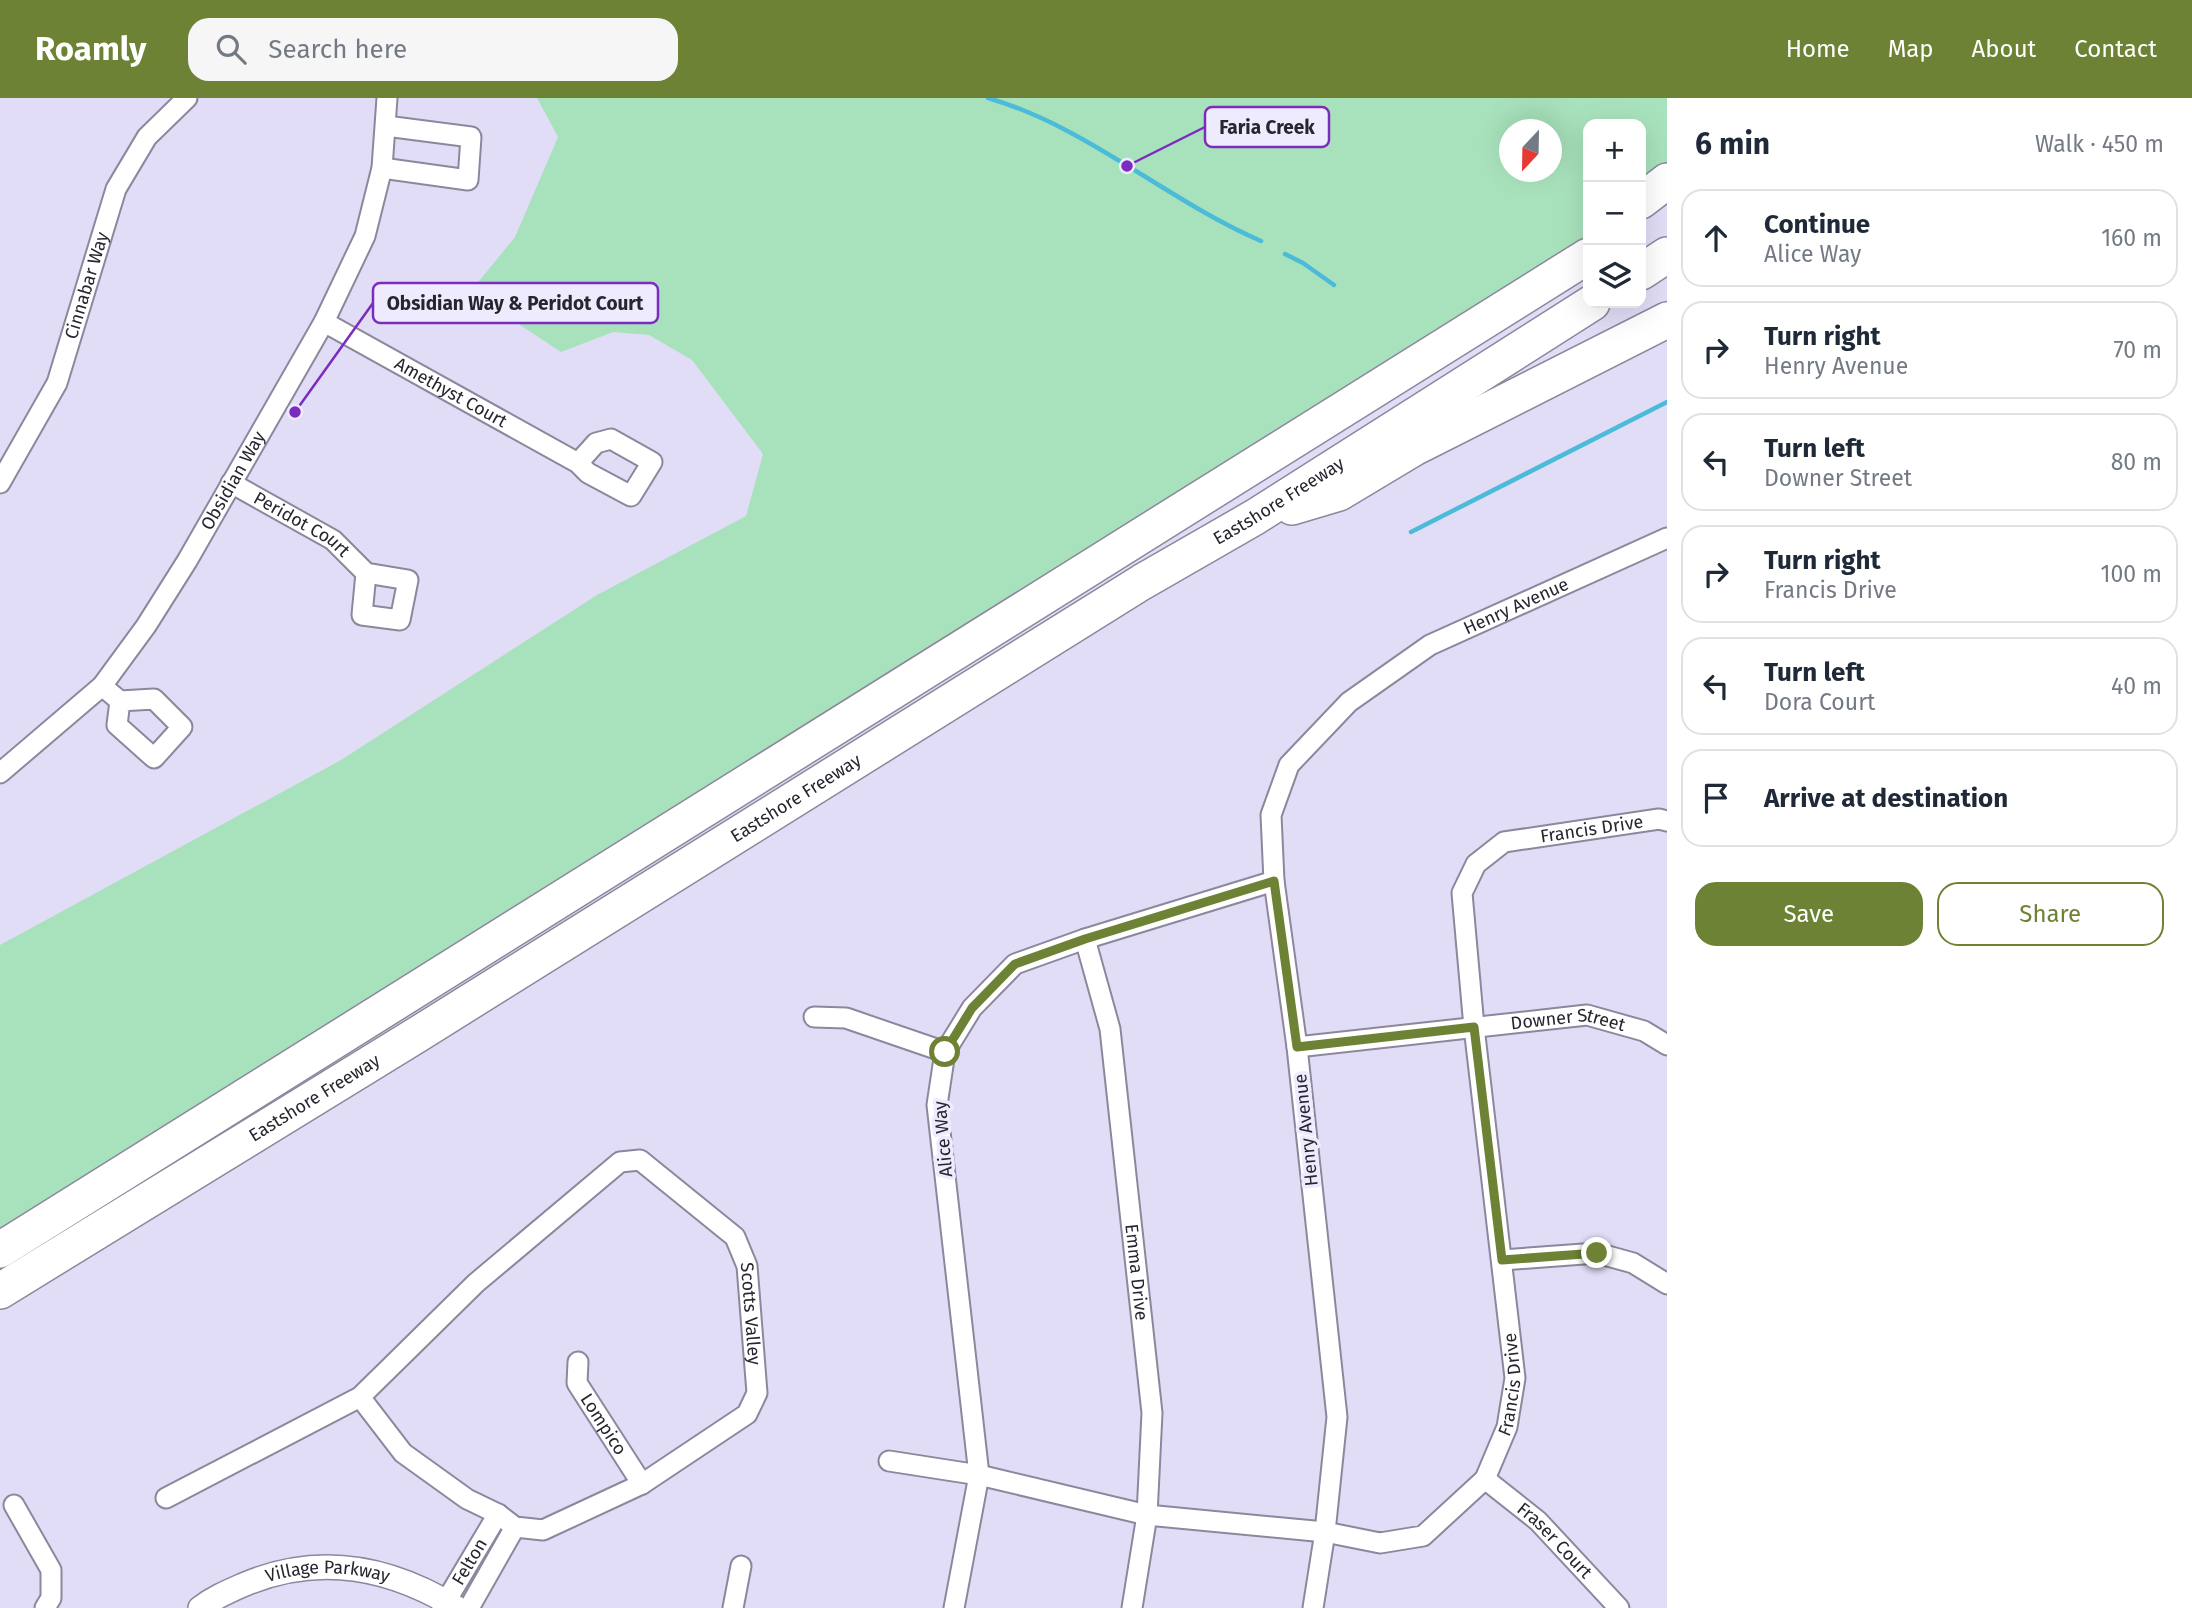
<!DOCTYPE html>
<meta charset="utf-8">
<style>
body{margin:0;font-family:"Fira Sans",sans-serif;background:#f6f6f7;color:#1f2937}
.controls{position:absolute;right:21px;top:21px;display:grid;overflow:hidden;border-radius:14px;box-shadow:0 7px 28px #0002}
.controls button{width:63px;height:63px;display:grid;place-items:center;padding:0;border:0;border-bottom:2px solid #e0e1e3;background:#fff;color:#1f2937;font:35px sans-serif}
.compass{position:absolute;left:1499px;top:21px;width:63px;height:63px;border-radius:50%;background:#fff;box-shadow:0 7px 28px #0002;rotate:202deg}
.stop{position:absolute;width:21px;height:21px;margin:-16px;border:5px solid #6d8234;border-radius:50%;background:#fff}
.stop.end{background:#6d8234;border-color:#fff;box-shadow:0 2px 7px #0008}
.list{margin:0;padding:0;list-style:none}
h2{display:flex;justify-content:space-between;align-items:center;height:91px;margin:0;padding:0 28px;font-size:30px}
h2 small{font-size:23px;font-weight:400;color:#747a83}
.list li{display:grid;grid-template-columns:46px 1fr auto;gap:21px;align-items:center;box-sizing:border-box;height:98px;margin:0 14px 14px;padding:0 14px;border:2px solid #e0e1e3;border-radius:21px}
.list b{display:block;font-size:26px;white-space:nowrap}
.list p{margin:0;font-size:23px;white-space:nowrap;color:#747a83}
.list em{font-size:23px;font-style:normal;color:#747a83}
.actions{display:flex;gap:14px;padding:21px 28px}
.actions a{flex:1;padding:16px 0;border:2px solid #6d8234;border-radius:21px;text-align:center;font-size:24px;color:#6d8234}
.actions .main{background:#6d8234;color:#fff}
.icon{flex:none;width:38px;height:38px;fill:none;stroke:currentColor;stroke-width:2;stroke-linecap:round;stroke-linejoin:round}
.map{position:relative;flex:none;width:1667px;height:1510px;overflow:hidden}
header{display:flex;align-items:center;gap:42px;box-sizing:border-box;height:98px;padding:0 35px;background:#6d8234;color:#fff}
header strong{font-size:33px}
nav{display:flex;gap:38px;margin-inline-start:auto;font-size:24px}
.search{width:490px;height:63px;background:#f6f6f7;display:flex;align-items:center;gap:18px;box-sizing:border-box;padding:0 24px;border-radius:21px;color:#747a83;font-size:26px}
main{display:flex}
aside{flex:1;background:#fff}
.map>svg:first-child{display:block}
.green{fill:#a8e2bc;fill-rule:evenodd}
.lines{fill:none;stroke-linecap:round;stroke-linejoin:round}
.stream{stroke:#4bbbd9;stroke-width:4.5}
.minor-casing{stroke:#8c879d;stroke-width:23}
.tertiary-casing{stroke:#8c879d;stroke-width:26}
.motorway-casing{stroke:#8c879d;stroke-width:38}
.minor{stroke:#fff;stroke-width:19}
.tertiary{stroke:#fff;stroke-width:23}
.motorway{stroke:#fff;stroke-width:35}
.route{stroke:#6d8234;stroke-width:9}
.labels{text-anchor:middle;stroke-width:7;stroke-linejoin:round;paint-order:stroke}
.street-label{font-size:18px;fill:#27252e;stroke:#efebff}
.leader{fill:none;stroke:#7b2cbf;stroke-width:2.5}
.callout-dot{fill:#7b2cbf;stroke:#efebff;stroke-width:2.5}
.callout{fill:#efebff;stroke:#7b2cbf;stroke-width:2.5}
.callout-label{font-size:19px;text-anchor:middle;font-weight:bold;fill:#27252e}
</style>
<header>
<strong>Roamly</strong>
<div class="search"><svg class="icon" aria-label="search" viewBox="0 0 24 24"><circle cx="10" cy="10" r="6"/><path d="M15 15l6 6"/></svg>Search here</div>
<nav><a>Home</a><a>Map</a><a>About</a><a>Contact</a></nav>
</header>
<main>
<div class="map">
<svg width="1667" height="1510" viewBox="0 0 1667 1510">
<rect width="100%" height="100%" fill="#e2ddf6"/>
<path class="green" d="M537,0H1667V83L1641,103V26H1588V143L0,1152V847L341,662L597,497L746,418L763,356L692,262L649,237L613,234L561,254L470,194L515,139L558,39ZM1510,32H1552V74H1510Z"/>
<g class="lines">
<g class="stream">
<path d="M988,0C1088,29 1166,102 1261,143"/>
<path d="M1285,156L1303,165L1334,187"/>
<path d="M1411,434L1667,304"/>
</g>
<defs>
<g id="minor">
<path d="M382,70L468,82L471,39L386,28"/>
<path id="s1" d="M324,224L578,365L588,375L631,398L652,364L611,341L596,345L578,365"/>
<path id="s2" d="M0,385L57,285L116,91L147,39L187,0"/>
<path id="s3" d="M231,385L333,442L366,475L362,517L400,522L408,482L366,475"/>
<path d="M102,588L120,603L117,627L154,660L182,629L154,601L120,603"/>
<path id="s4" d="M0,675L102,588L146,528L187,463L324,224L365,138L382,70L387,0"/>
<path id="s5" d="M1085,841L1110,931L1152,1315L1147,1417L1132,1510"/>
<path d="M814,919L846,920L945,954"/>
<path id="s6" d="M1297,949L1587,917L1644,933L1667,947"/>
<path d="M1502,1162L1597,1155L1633,1165L1667,1186"/>
<path id="s7" d="M578,1264L577,1285L642,1386"/>
<path id="s8" d="M889,1363L979,1377L1147,1417L1325,1434L1380,1445L1423,1438L1485,1381L1507,1329L1515,1280L1474,929L1462,795L1476,766L1504,744L1659,721L1667,723"/>
<path id="s9" d="M1485,1381L1538,1423L1619,1510"/>
<path id="s10" d="M166,1400L360,1299L476,1185L620,1064L640,1062L735,1139L747,1168L757,1295L747,1316L642,1386L543,1432L515,1429L498,1416L467,1401L403,1355L360,1299"/>
<path d="M14,1407L51,1472V1500L45,1510"/>
<path id="s11" d="M442,1510L498,1416"/>
<path d="M469,1510L515,1429"/>
<path d="M733,1510L741,1468"/>
<path d="M954,1510L979,1377L937,1007L945,954L972,910L1015,866L1085,841L1274,783"/>
<path id="s12" d="M1313,1510L1325,1434L1337,1319L1297,949L1274,783L1271,717L1289,667L1349,604L1430,547L1667,440"/>
</g>
<g id="tertiary">
<path id="s13" d="M200,1510C213,1500 227,1494 243,1487C317,1455 389,1468 457,1510"/>
</g>
<g id="motorway">
<path d="M1641,103L1667,83"/>
<path d="M1641,174L1667,157"/>
<path d="M1292,409L1339,395L1414,350L1667,222"/>
<path d="M0,1152L1588,158"/>
<path id="s14" d="M0,1193L415,938L1142,484L1255,419L1592,205"/>
</g>
</defs>
<use href="#minor" class="minor-casing"/>
<use href="#tertiary" class="tertiary-casing"/>
<use href="#motorway" class="motorway-casing"/>
<use href="#minor" class="minor"/>
<use href="#tertiary" class="tertiary"/>
<use href="#motorway" class="motorway"/>
</g>
<g class="lines">
<path class="route" d="M945,954L972,910L1015,866L1085,841L1274,783L1297,949L1474,929L1502,1162L1597,1155"/>
</g>
<g class="labels">
<g class="street-label">
<text dy="6" stroke="none"><textPath href="#s2" startOffset="217">Cinnabar Way</textPath></text>
<text dy="6" stroke="none"><textPath href="#s1" startOffset="145">Amethyst Court</textPath></text>
<text dy="6" stroke="none"><textPath href="#s4" startOffset="378">Obsidian Way</textPath></text>
<text dy="6" stroke="none"><textPath href="#s14" startOffset="1503">Eastshore Freeway</textPath></text>
<text dy="6" stroke="none"><textPath href="#s3" startOffset="82">Peridot Court</textPath></text>
<text dy="6" stroke="none"><textPath href="#s12" startOffset="1132">Henry Avenue</textPath></text>
<text dy="6" stroke="none"><textPath href="#s14" startOffset="936">Eastshore Freeway</textPath></text>
<text dy="6" stroke="none"><textPath href="#s8" startOffset="1377">Francis Drive</textPath></text>
<text dy="6" stroke="none"><textPath href="#s6" startOffset="273">Downer Street</textPath></text>
<text dy="6" stroke="none"><textPath href="#s14" startOffset="369">Eastshore Freeway</textPath></text>
<text transform="translate(1306 1032) rotate(-96)" y="6">Henry Avenue</text>
<text transform="translate(943 1041) rotate(-95)" y="6">Alice Way</text>
<text dy="6" stroke="none"><textPath href="#s5" startOffset="338">Emma Drive</textPath></text>
<text dy="6" stroke="none"><textPath href="#s10" startOffset="791">Scotts Valley</textPath></text>
<text dy="6" stroke="none"><textPath href="#s8" startOffset="726">Francis Drive</textPath></text>
<text dy="6" stroke="none"><textPath href="#s7" startOffset="70">Lompico</textPath></text>
<text dy="6" stroke="none"><textPath href="#s9" startOffset="93">Fraser Court</textPath></text>
<text dy="6" stroke="none"><textPath href="#s11" startOffset="54">Felton</textPath></text>
<text dy="6" stroke="none"><textPath href="#s13" startOffset="136">Village Parkway</textPath></text>
</g>
</g>
<path class="leader" d="M1127 68L1205 29M295 314L373 205"/>
<g class="callout-dot">
<circle cx="1127" cy="68" r="7"/>
<circle cx="295" cy="314" r="7"/>
</g>
<g class="callout">
<rect x="1205" y="9" width="124" height="40" rx="7"/>
<rect x="373" y="185" width="285" height="40" rx="7"/>
</g>
<g class="callout-label">
<text x="1267" y="36">Faria Creek</text>
<text x="515" y="212">Obsidian Way &amp; Peridot Court</text>
</g>
</svg>
<div class="controls">
<button>+</button>
<button>−</button>
<button><svg class="icon" aria-label="layers" viewBox="0 0 24 24"><path d="M12 4l9 5-9 5-9-5zM3 14l9 5 9-5"/></svg></button>
</div>
<svg class="compass" viewBox="-18 -18 36 36"><path d="M0-13l5 13h-10z" fill="#e53935"/><path d="M0 13l5-13h-10z" fill="#747a83"/></svg>
<div class="stop" style="left:945px;top:954px"></div>
<div class="stop end" style="left:1597px;top:1155px"></div>
</div>
<aside>
<h2>6 min<small>Walk · 450 m</small></h2>
<ul class="list">
<li><svg class="icon" aria-label="ahead" viewBox="0 0 24 24"><path d="M12 20V5M6 11l6-6 6 6"/></svg><div><b>Continue</b><p>Alice Way</p></div><em>160 m</em></li>
<li><svg class="icon" aria-label="right" viewBox="0 0 24 24"><path d="M7 20v-9h11M14 6l5 5-5 5"/></svg><div><b>Turn right</b><p>Henry Avenue</p></div><em>70 m</em></li>
<li><svg class="icon" aria-label="left" viewBox="0 0 24 24"><path d="M17 20v-9H6M10 6l-5 5 5 5"/></svg><div><b>Turn left</b><p>Downer Street</p></div><em>80 m</em></li>
<li><svg class="icon" aria-label="right" viewBox="0 0 24 24"><path d="M7 20v-9h11M14 6l5 5-5 5"/></svg><div><b>Turn right</b><p>Francis Drive</p></div><em>100 m</em></li>
<li><svg class="icon" aria-label="left" viewBox="0 0 24 24"><path d="M17 20v-9H6M10 6l-5 5 5 5"/></svg><div><b>Turn left</b><p>Dora Court</p></div><em>40 m</em></li>
<li><svg class="icon" aria-label="arrive" viewBox="0 0 24 24"><path d="M6 21V4h12l-3 4 3 4H6"/></svg><div><b>Arrive at destination</b></div></li>
</ul>
<div class="actions"><a class="main">Save</a><a>Share</a></div>
</aside>
</main>
